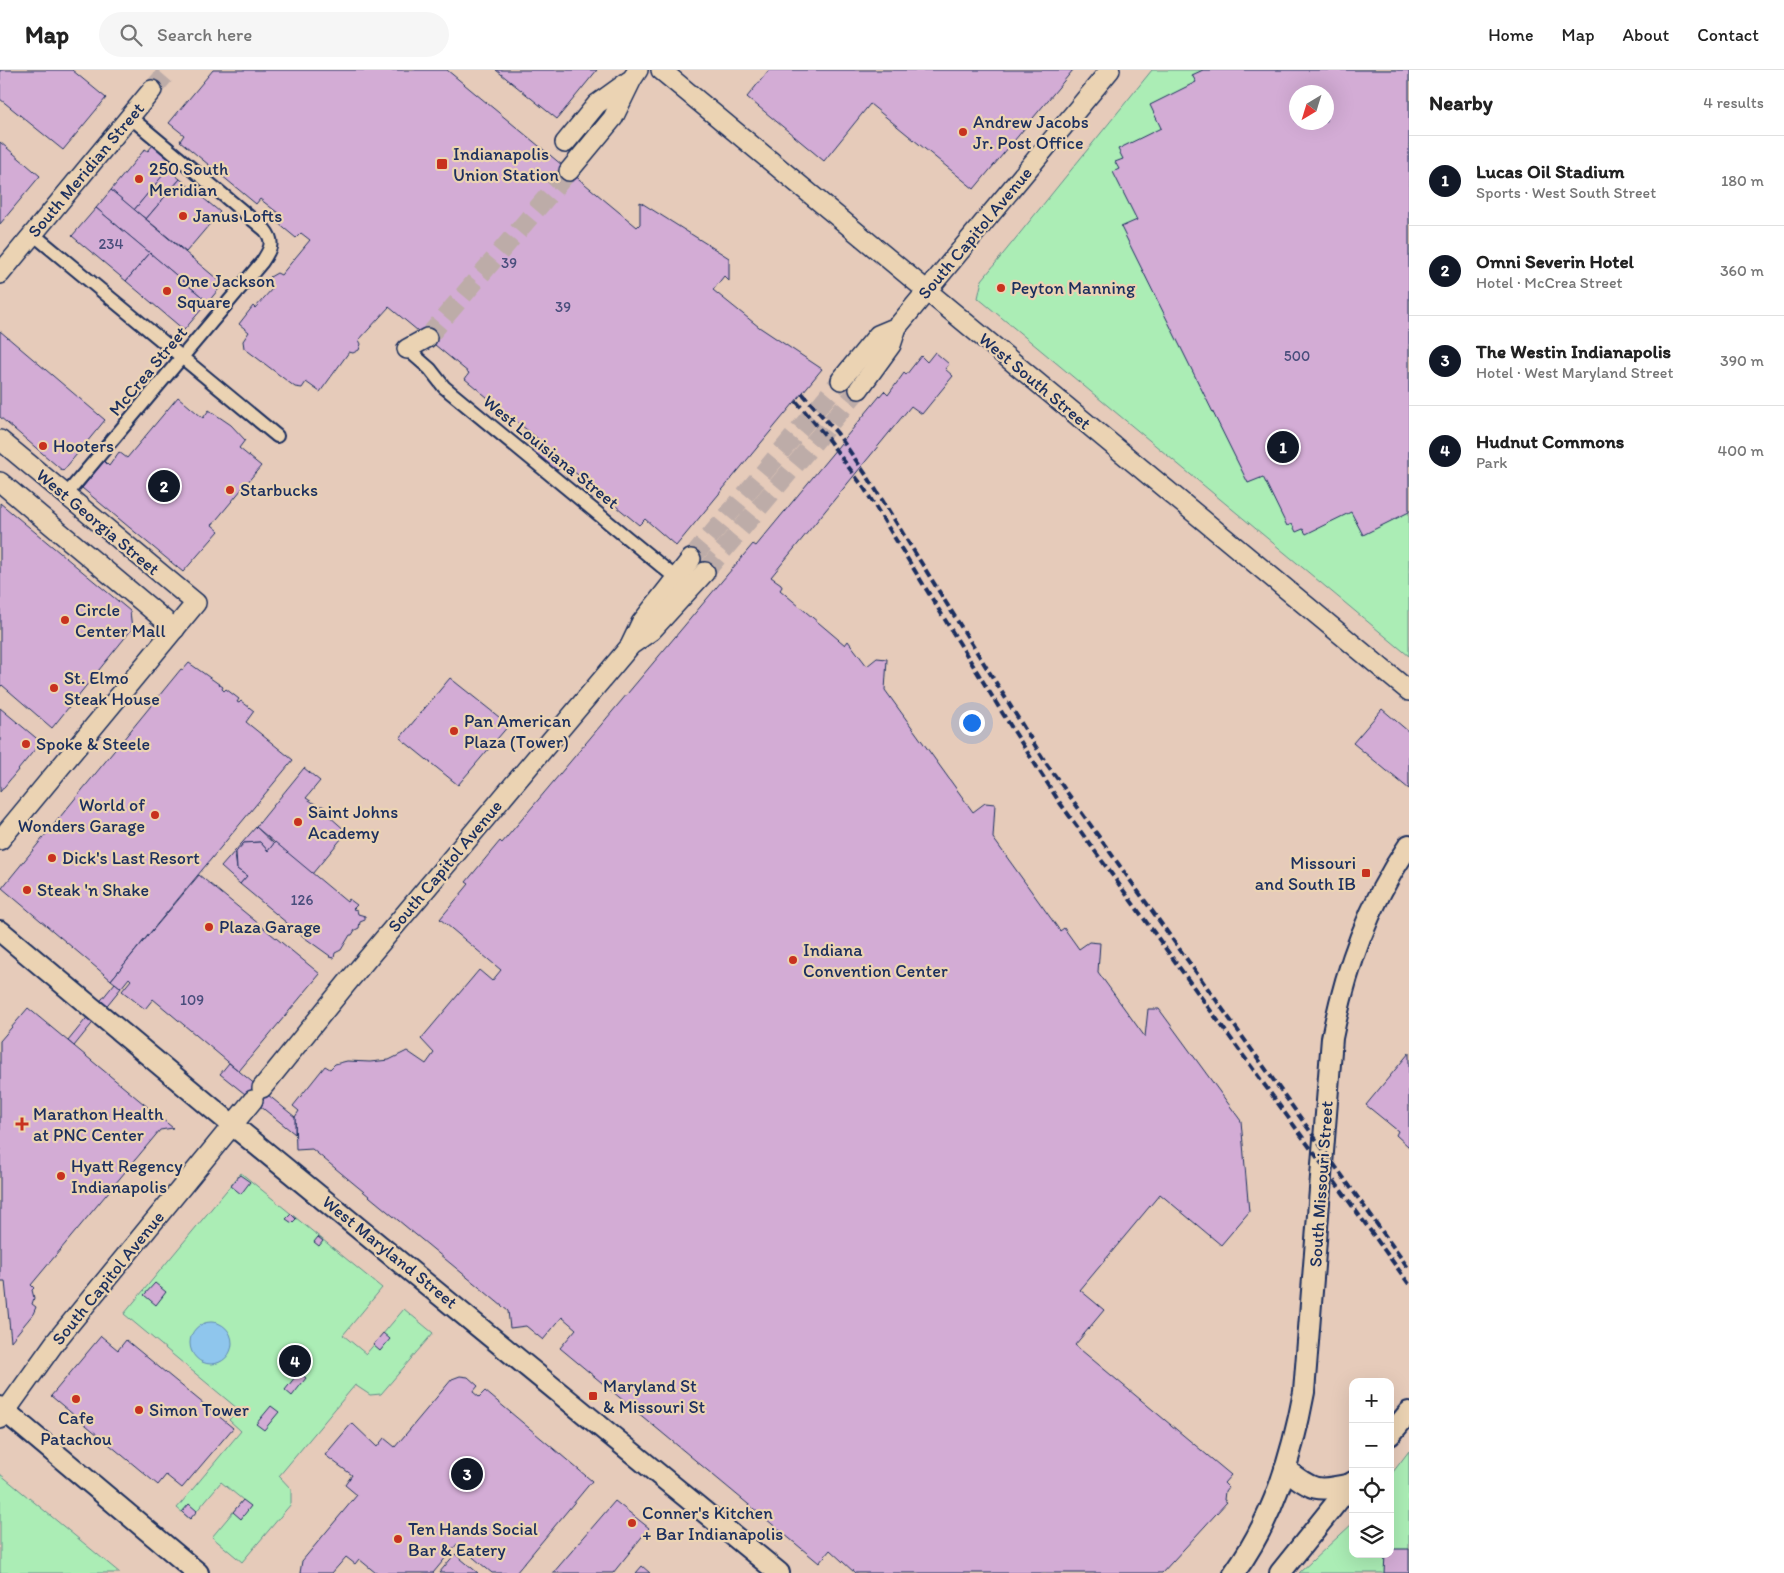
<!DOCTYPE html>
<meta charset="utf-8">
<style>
body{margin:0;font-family:Itim,sans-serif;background:#f6f6f6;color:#222}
.controls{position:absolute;right:15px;bottom:15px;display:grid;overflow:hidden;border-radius:10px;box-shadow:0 5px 20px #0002}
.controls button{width:45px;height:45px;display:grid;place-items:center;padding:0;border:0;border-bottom:1px solid #e0e0e0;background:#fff;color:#222;font:25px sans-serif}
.compass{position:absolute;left:1289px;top:15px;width:45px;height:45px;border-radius:50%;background:#fff;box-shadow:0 5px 20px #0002;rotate:218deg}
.you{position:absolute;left:971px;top:652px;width:18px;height:18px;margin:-12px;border:4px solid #fff;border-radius:50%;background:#1a73e8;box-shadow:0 0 0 8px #1a73e833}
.badge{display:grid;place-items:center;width:32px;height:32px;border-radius:50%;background:#111827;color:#fff;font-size:16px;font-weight:700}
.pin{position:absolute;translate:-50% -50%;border:2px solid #fff;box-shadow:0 1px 5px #0006}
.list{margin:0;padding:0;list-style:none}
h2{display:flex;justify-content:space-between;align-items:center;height:65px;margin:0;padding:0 20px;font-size:21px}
h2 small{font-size:16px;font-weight:400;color:#767676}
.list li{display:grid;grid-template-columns:32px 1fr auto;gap:15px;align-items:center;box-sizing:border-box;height:90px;padding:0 20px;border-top:1px solid #e0e0e0}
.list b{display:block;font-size:19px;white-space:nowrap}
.list p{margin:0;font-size:16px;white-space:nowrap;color:#767676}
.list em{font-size:16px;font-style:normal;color:#767676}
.icon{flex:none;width:28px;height:28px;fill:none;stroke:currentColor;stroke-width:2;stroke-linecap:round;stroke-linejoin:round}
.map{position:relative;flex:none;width:1409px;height:1503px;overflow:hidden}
header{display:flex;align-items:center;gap:30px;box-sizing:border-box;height:70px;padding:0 25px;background:#fff;border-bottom:1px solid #e0e0e0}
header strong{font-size:24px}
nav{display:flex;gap:28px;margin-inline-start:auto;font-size:18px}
.search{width:350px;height:45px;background:#f6f6f6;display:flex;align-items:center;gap:12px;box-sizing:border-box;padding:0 18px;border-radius:28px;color:#767676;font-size:19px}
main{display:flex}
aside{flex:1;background:#fff}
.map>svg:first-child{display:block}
.green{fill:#abedb5;stroke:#638e8a;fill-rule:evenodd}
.water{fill:#8fc6ed;stroke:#618ab4}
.building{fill:#d3acd5;stroke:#1b2f5e;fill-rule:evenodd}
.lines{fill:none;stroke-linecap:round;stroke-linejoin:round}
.secondary-tunnel{stroke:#bdaca8;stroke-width:19;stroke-dasharray:19 9;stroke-linecap:butt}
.street-casing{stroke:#1b2f5e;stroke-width:16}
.secondary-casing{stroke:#1b2f5e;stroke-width:22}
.primary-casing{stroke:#1b2f5e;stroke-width:24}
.street{stroke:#ebd3b3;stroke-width:12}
.secondary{stroke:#ebd3b3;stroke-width:19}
.primary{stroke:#ebd3b3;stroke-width:20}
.rail{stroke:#1b2f5e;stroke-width:4;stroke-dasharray:8 4;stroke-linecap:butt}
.poi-dot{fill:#c8321e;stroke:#ebd3b3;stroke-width:2}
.labels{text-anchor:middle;stroke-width:4.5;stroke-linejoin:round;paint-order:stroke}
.number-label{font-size:15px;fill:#494e7c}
.poi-label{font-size:18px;fill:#1b2f5e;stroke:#ebd3b3;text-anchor:start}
.street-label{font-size:18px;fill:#1b2f5e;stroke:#ebd3b3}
</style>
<header>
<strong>Map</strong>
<div class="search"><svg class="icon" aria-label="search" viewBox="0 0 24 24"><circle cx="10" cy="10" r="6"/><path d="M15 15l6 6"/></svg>Search here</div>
<nav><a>Home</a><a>Map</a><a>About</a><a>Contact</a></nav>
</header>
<main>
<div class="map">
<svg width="1409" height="1503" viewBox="0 0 1409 1503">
<rect width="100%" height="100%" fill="#e6cbba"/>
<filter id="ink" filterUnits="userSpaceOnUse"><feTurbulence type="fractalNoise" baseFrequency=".02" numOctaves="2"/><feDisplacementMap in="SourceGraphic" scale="10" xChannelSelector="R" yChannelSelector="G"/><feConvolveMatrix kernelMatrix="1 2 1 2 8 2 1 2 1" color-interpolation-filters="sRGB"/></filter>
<g filter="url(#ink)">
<g class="green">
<path d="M1152,0H1409V586L978,228L982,210ZM1296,22H1326V52H1296Z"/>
<path d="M241,1103L382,1218L343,1265L366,1284L404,1239L433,1263L381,1324L370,1325L355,1315L279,1406L291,1419V1434L242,1492L212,1467L243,1430L221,1412L190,1449L177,1438L241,1361L229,1350L238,1339L124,1244Z"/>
<path d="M1409,1381V1503H1299L1353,1453V1484H1390V1406Z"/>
<path d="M0,1404L120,1503H0Z"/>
</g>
<circle class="water" cx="211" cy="1273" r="21"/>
<g class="building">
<path d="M0,0H72L106,28L63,80L0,29Z"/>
<path d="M213,0H447L637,157L640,154V132L729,188V211L724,206L713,220L759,257L822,299L676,476L645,449L639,455L566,395L556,400H550L534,386L533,380L538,369L465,309L469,303L389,237L359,270L361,274L359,280L353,283L349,282L320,322L306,312L302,318L295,317L244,278L243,271L249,262L239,254L253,236L255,238L272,219L268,212L270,207L277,203L281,205L310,170L301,163L296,168L273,149L278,143L260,129L256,134L180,71L184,65L169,53Z"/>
<path d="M496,0H597L557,49Z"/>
<path d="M769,0H1073L974,119L870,34L824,91L747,27Z"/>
<path d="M1203,0H1409V442L1363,465L1351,442L1306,464L1303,459L1296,462L1292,454L1287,456L1263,407L1248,413L1121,157L1137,150L1113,102L1119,99L1115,92L1123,89L1118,79L1161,58L1150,35L1196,12L1192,5ZM1296,22H1326V52H1296Z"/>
<path d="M0,72L40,106L0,154Z"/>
<path d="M153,75L174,93L134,140L111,120L145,79L148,81Z"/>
<path d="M168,99L180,109L146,149L134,140Z"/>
<path d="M180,109L220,142L186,182L146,149Z"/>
<path d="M111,120L223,214L208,232L96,138Z"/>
<path d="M96,138L150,183L126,211L72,166Z"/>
<path d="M150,183L208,232L184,260L126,211Z"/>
<path d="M0,261L105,350L63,401L0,347Z"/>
<path d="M935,282L949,294L945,299L953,306L922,344L911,336L771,507L781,514L782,517L780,520L845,575L848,571L867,596L877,588L887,589L885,620L973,742L985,733L995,734L993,768L1060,861L1064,858L1079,879L1089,872L1100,873L1098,902L1145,967L1148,939H1159L1241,1051L1249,1142L1221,1175L1160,1124L1080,1220L1104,1240L1075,1275L1231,1405L1224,1413L1228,1417L1225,1421L1224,1430L1227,1432L1162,1503H855L830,1480L819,1493L560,1278L576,1259L562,1247L543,1270L526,1256L510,1258L508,1241L312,1079L296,1080L295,1047L299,1041L293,1036L325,996L330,999L335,994L347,991L370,992L389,990L407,981L426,994L434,983L421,969L479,900L492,911L501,900L440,849L469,814L466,812L500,771L502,773L753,474L756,476L884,321L888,325L904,303L906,305L921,286L927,292Z"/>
<path d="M178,327L203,348L209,340L231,355L245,370L239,378L261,396L212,455L219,461L183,502L82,418L104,391L109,396L119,382L127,388Z"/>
<path d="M0,433L130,541L132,559L52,658L2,615L0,617Z"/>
<path d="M189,593L223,617L222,619L224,621L226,619L239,629L237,632L239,633L241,631L254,641L246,652L293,690L111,910L2,818L181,599L183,600Z"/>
<path d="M450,608L509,655L458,715L400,668Z"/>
<path d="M0,638L41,672L0,722Z"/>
<path d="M1382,639L1409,662V719L1353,673Z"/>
<path d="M304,698L320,711L306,728L318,736H323L328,741L329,746L347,762L312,804L256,757Z"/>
<path d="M256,757L274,774L268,781L260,772L244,773L235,784L237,799L247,806L240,814L221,797Z"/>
<path d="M260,772L268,781L275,772L347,832L349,829L357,835L353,839L357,840L358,844L365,846V850L360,852L359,858L355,860L352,865H350L341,880L335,883L334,888L329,887L330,886L305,868L240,814L247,806L237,799L236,782L244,773Z"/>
<path d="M199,805L320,904L239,1001L153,929L145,939L122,921L131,910L129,908L121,918L111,910Z"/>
<path d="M115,913L121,918L74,976L68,971Z"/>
<path d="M28,938L173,1058L160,1060L31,1215L34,1218L32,1220L34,1228L32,1234L36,1237L33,1244L11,1271L5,1211H0V971Z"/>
<path d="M1409,983V1077L1396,1065L1398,1061L1366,1035Z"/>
<path d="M229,993L295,1047V1064L220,1004Z"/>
<path d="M240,1105L250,1112L241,1124L231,1116Z"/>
<path d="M291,1144L296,1149L292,1153L286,1149Z"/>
<path d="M318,1167L323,1171L319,1176L314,1172Z"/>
<path d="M155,1213L166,1222L156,1235L144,1225Z"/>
<path d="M383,1263L390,1269L380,1281L373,1275Z"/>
<path d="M101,1266L118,1280L126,1270L233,1358L182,1418L166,1405L158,1415L51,1326Z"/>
<path d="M299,1302L306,1308L292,1326L285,1320Z"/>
<path d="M460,1306L468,1307L478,1316L473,1322L479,1327L485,1321L592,1411L516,1503H492L457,1474L433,1503H376L359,1489L355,1494L346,1487L332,1503H300L302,1491L357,1425L345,1415L352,1405L325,1385L352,1353L377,1377L384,1368L395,1377L452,1309Z"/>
<path d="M271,1336L279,1342L264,1360L256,1354Z"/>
<path d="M243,1430L251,1436L241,1449L233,1442Z"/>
<path d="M615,1431L649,1458L613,1503H553Z"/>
<path d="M189,1434L197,1441L190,1449L182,1442Z"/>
<path d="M1390,1479H1409V1503H1384L1385,1484H1390Z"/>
<path d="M455,1484L478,1503H439Z"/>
<path d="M642,1496L650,1503H636Z"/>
</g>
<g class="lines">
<g class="secondary-tunnel">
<path d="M152,20L169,0"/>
<path d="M427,268L569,101"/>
<path d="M691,489L841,310"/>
<path d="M705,502L859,319"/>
</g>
<defs>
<g id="street">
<path d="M33,164L277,366"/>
<path d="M407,279L430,299L444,317L676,508"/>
<path d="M66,425L262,192C270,180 275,172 265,160L130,47"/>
</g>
<g id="secondary">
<path d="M661,0L1409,621"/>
<path d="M565,73L597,34L629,11"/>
<path d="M569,101L613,48L632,9L638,0"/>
<path d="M0,204L152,20"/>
<path d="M407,279L427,268"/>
<path d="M841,310L878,265L897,257"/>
<path d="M859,319L891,275L897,257L1110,0"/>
<path d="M0,370L196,533L0,770"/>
<path d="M0,412L175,559"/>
<path d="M631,574L641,553L691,489"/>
<path d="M262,1018L347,913L631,575L651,561L705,502"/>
<path d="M0,1349L56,1271L253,1030"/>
</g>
<g id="primary">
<path d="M0,861L213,1039L779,1503"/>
<path d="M0,1337L198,1503"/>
<path d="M1390,1365L1409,1342"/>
<path d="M1285,1399C1314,1421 1316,1422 1351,1414"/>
<path d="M1234,1503C1273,1449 1292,1387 1304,1322L1332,968C1346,898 1368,835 1409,775"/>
<path d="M1280,1503L1353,1412"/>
</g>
</defs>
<use href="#street" class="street-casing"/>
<use href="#secondary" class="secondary-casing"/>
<use href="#primary" class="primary-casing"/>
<use href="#street" class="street"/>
<use href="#secondary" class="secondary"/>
<use href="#primary" class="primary"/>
<g class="rail">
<path d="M802,323L837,363L869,409L1046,693L1409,1199"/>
<path d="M796,331L824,364L864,418L1003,644L1060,733L1409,1214"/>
</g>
</g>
</g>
<g class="poi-dot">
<circle cx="963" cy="62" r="5"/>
<rect x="436" y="88" width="12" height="12" rx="2.5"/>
<circle cx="139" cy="109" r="5"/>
<circle cx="183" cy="146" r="5"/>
<circle cx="1001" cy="218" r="5"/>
<circle cx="167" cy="221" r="5"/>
<circle cx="43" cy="376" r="5"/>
<circle cx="230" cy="420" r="5"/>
<circle cx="65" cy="550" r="5"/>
<circle cx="54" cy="618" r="5"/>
<circle cx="454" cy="661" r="5"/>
<circle cx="26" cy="674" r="5"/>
<circle cx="155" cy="745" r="5"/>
<circle cx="298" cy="752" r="5"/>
<circle cx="52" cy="788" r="5"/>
<rect x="1361" y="798" width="10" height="10" rx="2.5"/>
<circle cx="27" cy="820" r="5"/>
<circle cx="209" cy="857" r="5"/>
<circle cx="793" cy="890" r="5"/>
<path d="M19.5 1046.5h5v5h5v5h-5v5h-5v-5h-5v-5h5z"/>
<circle cx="61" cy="1106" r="5"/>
<rect x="588" y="1321" width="10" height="10" rx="2.5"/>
<circle cx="76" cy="1329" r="5"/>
<circle cx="139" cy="1340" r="5"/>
<circle cx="632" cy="1453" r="5"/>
<circle cx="398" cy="1469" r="5"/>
</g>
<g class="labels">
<g class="number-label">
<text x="111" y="179">234</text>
<text x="509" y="198">39</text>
<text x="563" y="242">39</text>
<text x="1297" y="291">500</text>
<text x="302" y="835">126</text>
<text x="192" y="935">109</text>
</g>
<g class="poi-label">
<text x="973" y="58">Andrew Jacobs<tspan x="973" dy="21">Jr. Post Office</tspan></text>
<text x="453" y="90">Indianapolis<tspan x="453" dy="21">Union Station</tspan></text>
<text x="149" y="105">250 South<tspan x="149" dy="21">Meridian</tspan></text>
<text x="193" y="152">Janus Lofts</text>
<text x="177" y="217">One Jackson<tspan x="177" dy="21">Square</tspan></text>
<text x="1011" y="224">Peyton Manning</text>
<text x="53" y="382">Hooters</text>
<text x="240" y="426">Starbucks</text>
<text x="75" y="546">Circle<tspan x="75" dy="21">Center Mall</tspan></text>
<text x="64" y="614">St. Elmo<tspan x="64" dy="21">Steak House</tspan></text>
<text x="464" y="657">Pan American<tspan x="464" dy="21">Plaza (Tower)</tspan></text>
<text x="36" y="680">Spoke &amp; Steele</text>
<text x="145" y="741" text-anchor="end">World of<tspan x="145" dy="21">Wonders Garage</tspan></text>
<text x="308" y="748">Saint Johns<tspan x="308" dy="21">Academy</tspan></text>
<text x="62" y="794">Dick's Last Resort</text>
<text x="1356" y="799" text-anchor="end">Missouri<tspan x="1356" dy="21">and South IB</tspan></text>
<text x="37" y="826">Steak 'n Shake</text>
<text x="219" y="863">Plaza Garage</text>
<text x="803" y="886">Indiana<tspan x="803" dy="21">Convention Center</tspan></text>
<text x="33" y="1050">Marathon Health<tspan x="33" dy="21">at PNC Center</tspan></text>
<text x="71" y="1102">Hyatt Regency<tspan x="71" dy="21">Indianapolis</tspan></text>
<text x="603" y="1322">Maryland St<tspan x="603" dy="21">&amp; Missouri St</tspan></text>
<text x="149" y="1346">Simon Tower</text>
<text x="76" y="1354" text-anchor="middle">Cafe<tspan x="76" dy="21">Patachou</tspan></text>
<text x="642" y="1449">Conner's Kitchen<tspan x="642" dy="21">+ Bar Indianapolis</tspan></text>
<text x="408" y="1465">Ten Hands Social<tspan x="408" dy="21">Bar &amp; Eatery</tspan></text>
</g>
<g class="street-label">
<text transform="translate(86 100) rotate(-50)" y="6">South Meridian Street</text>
<text transform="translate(975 163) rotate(-50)" y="6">South Capitol Avenue</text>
<text transform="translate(148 301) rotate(-50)" y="6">McCrea Street</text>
<text transform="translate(1035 311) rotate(40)" y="6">West South Street</text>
<text transform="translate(551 382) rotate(39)" y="6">West Louisiana Street</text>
<text transform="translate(98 452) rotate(40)" y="6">West Georgia Street</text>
<text transform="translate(445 796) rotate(-50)" y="6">South Capitol Avenue</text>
<text transform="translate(1321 1114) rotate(-86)" y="6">South Missouri Street</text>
<text transform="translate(390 1182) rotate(39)" y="6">West Maryland Street</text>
<text transform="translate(108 1208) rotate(-51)" y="6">South Capitol Avenue</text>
</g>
</g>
</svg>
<div class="controls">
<button>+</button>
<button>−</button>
<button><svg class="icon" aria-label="locate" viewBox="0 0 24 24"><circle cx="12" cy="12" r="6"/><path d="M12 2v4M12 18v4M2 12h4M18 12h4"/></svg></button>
<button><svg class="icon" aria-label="layers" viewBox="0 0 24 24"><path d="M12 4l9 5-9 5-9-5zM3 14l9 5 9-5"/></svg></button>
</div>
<svg class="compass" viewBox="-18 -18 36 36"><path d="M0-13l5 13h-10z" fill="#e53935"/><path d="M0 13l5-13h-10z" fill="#767676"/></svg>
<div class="you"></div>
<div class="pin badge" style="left:1283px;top:377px">1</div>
<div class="pin badge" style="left:164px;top:416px">2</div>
<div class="pin badge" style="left:467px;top:1404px">3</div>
<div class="pin badge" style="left:295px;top:1291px">4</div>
</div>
<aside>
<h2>Nearby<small>4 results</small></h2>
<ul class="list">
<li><span class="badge">1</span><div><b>Lucas Oil Stadium</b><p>Sports · West South Street</p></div><em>180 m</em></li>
<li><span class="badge">2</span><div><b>Omni Severin Hotel</b><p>Hotel · McCrea Street</p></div><em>360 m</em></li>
<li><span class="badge">3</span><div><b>The Westin Indianapolis</b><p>Hotel · West Maryland Street</p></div><em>390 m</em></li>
<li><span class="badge">4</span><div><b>Hudnut Commons</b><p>Park</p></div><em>400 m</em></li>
</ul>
</aside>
</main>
